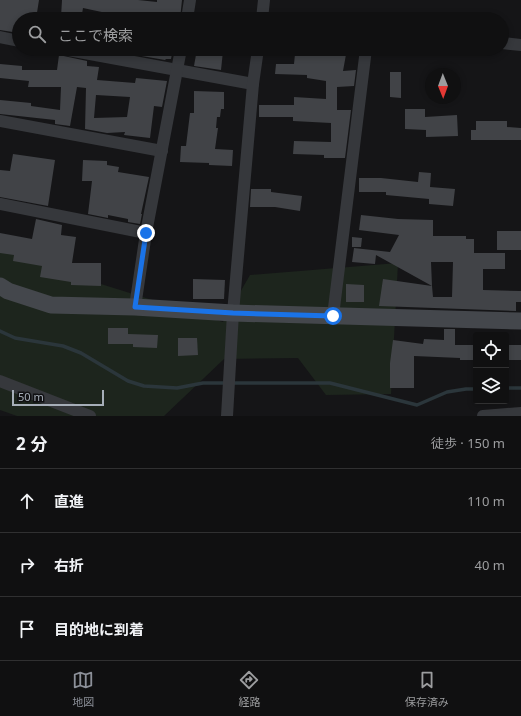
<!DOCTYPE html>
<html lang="ja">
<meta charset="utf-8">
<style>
body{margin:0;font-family:"Noto Sans","Noto Sans JP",sans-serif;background:#1e1e1f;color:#f1f3f6}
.controls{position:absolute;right:12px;bottom:12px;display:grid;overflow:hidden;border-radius:4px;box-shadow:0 2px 6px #0003}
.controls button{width:36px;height:36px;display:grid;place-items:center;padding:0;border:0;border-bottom:1px solid #303031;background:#101011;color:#f1f3f6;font:20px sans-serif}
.compass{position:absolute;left:425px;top:68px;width:36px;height:36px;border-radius:50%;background:#101011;box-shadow:0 2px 6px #0003;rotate:179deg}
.scale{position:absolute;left:12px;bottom:10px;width:92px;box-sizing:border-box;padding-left:4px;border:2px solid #a6aeb8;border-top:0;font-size:11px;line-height:14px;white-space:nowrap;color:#a6aeb8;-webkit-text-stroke:3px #101012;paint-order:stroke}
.stop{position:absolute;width:12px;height:12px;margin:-9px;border:3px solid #1a73e8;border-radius:50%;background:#fff}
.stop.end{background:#1a73e8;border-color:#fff;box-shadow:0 1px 4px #0008}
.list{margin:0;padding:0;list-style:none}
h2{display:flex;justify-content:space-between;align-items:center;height:52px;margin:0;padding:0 16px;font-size:17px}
h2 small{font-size:13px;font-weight:400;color:#9c9d9f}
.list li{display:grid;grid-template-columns:26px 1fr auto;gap:12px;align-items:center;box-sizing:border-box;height:64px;padding:0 16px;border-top:1px solid #303031}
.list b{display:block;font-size:15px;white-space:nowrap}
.list em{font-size:13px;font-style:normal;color:#9c9d9f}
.icon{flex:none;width:22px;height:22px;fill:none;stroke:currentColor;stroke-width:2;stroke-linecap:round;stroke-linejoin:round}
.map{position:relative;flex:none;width:521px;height:416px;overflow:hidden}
.search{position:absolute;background:#101011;box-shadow:0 2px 6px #0003;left:12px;right:12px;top:12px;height:44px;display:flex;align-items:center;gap:10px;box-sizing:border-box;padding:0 14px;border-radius:22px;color:#9c9d9f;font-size:15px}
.sheet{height:244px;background:#101011}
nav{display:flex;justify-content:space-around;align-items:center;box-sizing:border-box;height:56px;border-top:1px solid #303031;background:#101011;font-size:11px;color:#9c9d9f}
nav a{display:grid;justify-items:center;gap:2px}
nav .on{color:#8c9099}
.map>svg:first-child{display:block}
.green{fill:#1d251d}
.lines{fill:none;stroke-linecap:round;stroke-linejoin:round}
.stream{stroke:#2b363b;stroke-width:3.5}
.building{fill:#414347;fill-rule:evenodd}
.street{stroke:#36383c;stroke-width:12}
.secondary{stroke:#44474c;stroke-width:17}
.route{stroke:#1a73e8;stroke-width:5}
</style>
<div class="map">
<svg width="521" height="416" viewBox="0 0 521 416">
<rect width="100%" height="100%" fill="#151517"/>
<path class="green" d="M0,242L27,261L223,322L250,275L398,263L391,394L326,395L298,358L224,359L164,416H17L0,410Z"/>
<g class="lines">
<g class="stream">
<path d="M0,331L15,338L63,346L81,353L128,381L144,386L177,388L203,383H330L417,405L447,392L466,389H476"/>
<path d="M506,388H521"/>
</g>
</g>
<g class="building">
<path d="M0,0H39L36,19H19V33L0,30Z"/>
<path d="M62,0H138L157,2V0H182L180,19H110L111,14L83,8L82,14H75V17H61Z"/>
<path d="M130,49H173L171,59H166L165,60L130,54Z"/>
<path d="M197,49L223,51L221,70L194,66Z"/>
<path d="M319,49H347L343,71L356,70L354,86L337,87V110H351L345,158H324V155L293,154L294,141L331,142V123L293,121V117H259V105H294V97L326,99V81L307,78V75L275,74L276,64H294L295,54L318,55Z"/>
<path d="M59,55L87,61V66L99,67L97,80L135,83L136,78L167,81L162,107L154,106L150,138L124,135L125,132L107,133L85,129L86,88L77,87L70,126L55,124V120L0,114V100L31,103V106L60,110L61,87H28L29,81L0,78V64L22,66V70H57ZM96,95L130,97L127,117L94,118Z"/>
<path d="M390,72H401V98L390,97Z"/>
<path d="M194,91L224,92V109H221L220,117H217L216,128H218L215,149L233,150L232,166L209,165V163L180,162L181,146H186L190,113H194Z"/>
<path d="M405,109H425V117L457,115L458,136L426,137V130L405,129Z"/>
<path d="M476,121H507V127L521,128V140H471V130H476Z"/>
<path d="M13,154L55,160L48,206L0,197V170L10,171Z"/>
<path d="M83,160L107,161V165L119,167L118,172L149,177L141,214H142L140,224L128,222V219L108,215V218L88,214L92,181H82Z"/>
<path d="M419,172L431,173L430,187L455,189L453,206L429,204V199L386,195V192H359V178H381L418,182Z"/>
<path d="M251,189H271V192L302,196L300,211L275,207H250Z"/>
<path d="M361,215L398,219L433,220V236H466V239H474V253H505V269H483V290L521,291V302H516V311L379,306L383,279L432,286L433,297H452L453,262H431L432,286L376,255L375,264L352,262L354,248L390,252L399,235L359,230Z"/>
<path d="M36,219L62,225L61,235L76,237L72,263H101V286L71,285V282L40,277L42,266L13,261L14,255L0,253V233L32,239Z"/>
<rect x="497" y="231" width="24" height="19"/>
<path d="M352,237L362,238L361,247H352Z"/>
<path d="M193,279L225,280L224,299H193Z"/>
<path d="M346,284L364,285V302H346Z"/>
<path d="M108,328H128V334L158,335L157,348L133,347V344H108Z"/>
<path d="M444,329H455V345H476V360H460V358L414,356V388H390V363L393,340L423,344L424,339L444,340Z"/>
<path d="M178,338H197L198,355L178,356Z"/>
<rect x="506" y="345" width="15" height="15"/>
</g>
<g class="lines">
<g class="street">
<path d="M187,19L190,0"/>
<path d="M262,19L264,0"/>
<path d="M0,37L19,41"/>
<path d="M502,43L521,45"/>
<path d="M63,49L253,84"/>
<path d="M0,121L162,151"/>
<path d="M0,204L146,233"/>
<path d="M135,307L146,233L181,49"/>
<path d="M333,316L366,49"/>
<path d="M0,381L90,416"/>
<path d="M227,416L233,313L253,84L258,49"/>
<path d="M483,416L521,413"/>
</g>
<path class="secondary" d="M0,286L8,291L51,305L135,307L233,313L521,321"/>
</g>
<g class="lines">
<path class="route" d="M146,233L135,307L233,313L333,316"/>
</g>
</svg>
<div class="controls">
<button><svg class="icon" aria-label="locate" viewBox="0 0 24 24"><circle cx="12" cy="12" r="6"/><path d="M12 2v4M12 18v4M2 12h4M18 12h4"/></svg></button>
<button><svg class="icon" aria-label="layers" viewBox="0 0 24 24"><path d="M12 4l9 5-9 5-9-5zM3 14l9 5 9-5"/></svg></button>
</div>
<svg class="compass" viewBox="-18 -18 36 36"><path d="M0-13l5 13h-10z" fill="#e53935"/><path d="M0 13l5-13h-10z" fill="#9c9d9f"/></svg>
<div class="scale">50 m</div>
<div class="stop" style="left:333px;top:316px"></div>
<div class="stop end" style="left:146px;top:233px"></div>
<div class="search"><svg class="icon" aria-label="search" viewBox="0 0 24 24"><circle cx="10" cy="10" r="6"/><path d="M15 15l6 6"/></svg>ここで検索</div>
</div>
<section class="sheet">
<h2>2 分<small>徒歩 · 150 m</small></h2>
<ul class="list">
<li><svg class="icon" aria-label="ahead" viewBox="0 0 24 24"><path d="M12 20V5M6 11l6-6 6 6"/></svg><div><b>直進</b></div><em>110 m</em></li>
<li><svg class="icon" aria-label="right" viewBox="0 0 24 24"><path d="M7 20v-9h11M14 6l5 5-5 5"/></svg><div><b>右折</b></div><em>40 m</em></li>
<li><svg class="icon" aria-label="arrive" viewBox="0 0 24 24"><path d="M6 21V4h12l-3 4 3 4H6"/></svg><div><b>目的地に到着</b></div></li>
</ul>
</section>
<nav>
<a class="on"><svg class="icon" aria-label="map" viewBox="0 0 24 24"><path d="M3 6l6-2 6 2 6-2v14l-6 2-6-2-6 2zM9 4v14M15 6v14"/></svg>地図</a>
<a><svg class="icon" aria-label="directions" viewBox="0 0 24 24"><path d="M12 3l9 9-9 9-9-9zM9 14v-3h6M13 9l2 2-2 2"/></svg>経路</a>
<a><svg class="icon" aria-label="saved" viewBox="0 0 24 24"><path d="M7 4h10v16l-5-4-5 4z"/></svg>保存済み</a>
</nav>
